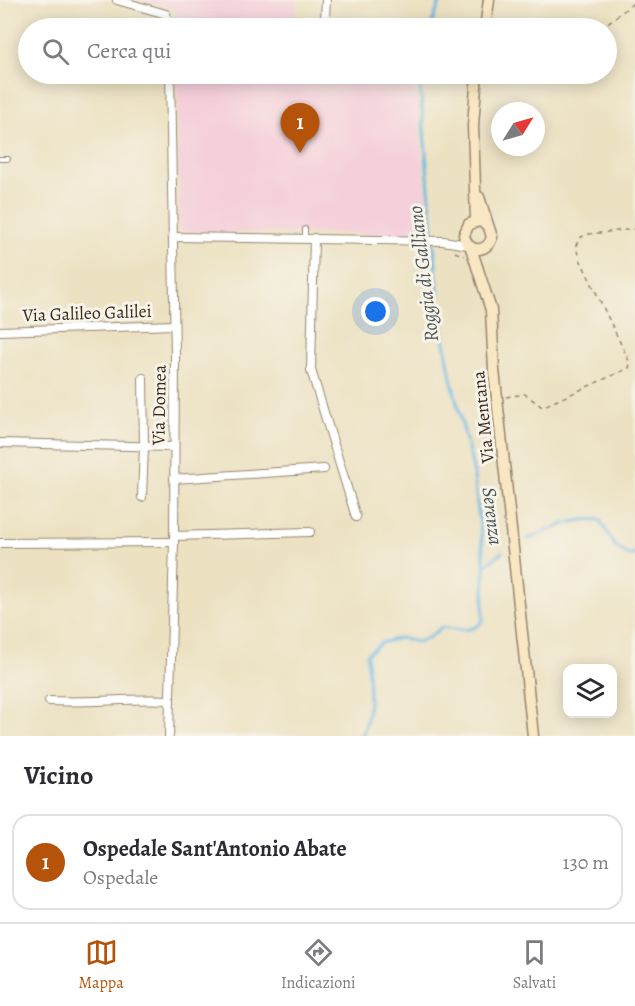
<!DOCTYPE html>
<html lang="it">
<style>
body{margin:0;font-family:Alegreya,serif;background:#f7f7f7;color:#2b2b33}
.controls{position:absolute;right:18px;bottom:18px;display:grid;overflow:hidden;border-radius:12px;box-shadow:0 3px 15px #0003}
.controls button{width:54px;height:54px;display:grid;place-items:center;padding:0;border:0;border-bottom:2px solid #e1e1e2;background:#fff;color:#2b2b33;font:30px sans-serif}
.compass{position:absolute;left:491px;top:102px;width:54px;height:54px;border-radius:50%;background:#fff;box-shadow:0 3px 15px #0003;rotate:53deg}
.you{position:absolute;left:376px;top:312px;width:21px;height:21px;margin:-15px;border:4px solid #fff;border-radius:50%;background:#1a73e8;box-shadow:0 0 0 9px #1a73e833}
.badge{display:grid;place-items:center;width:39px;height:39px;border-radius:50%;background:#b45309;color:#fff;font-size:20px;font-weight:700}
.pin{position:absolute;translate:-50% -50px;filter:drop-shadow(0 2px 3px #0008)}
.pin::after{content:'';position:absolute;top:32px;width:21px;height:18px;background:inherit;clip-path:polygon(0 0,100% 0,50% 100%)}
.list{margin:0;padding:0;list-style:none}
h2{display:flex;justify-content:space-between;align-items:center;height:78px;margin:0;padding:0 24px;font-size:26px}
h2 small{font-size:20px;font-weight:400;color:#7c7c81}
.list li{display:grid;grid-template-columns:39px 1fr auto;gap:18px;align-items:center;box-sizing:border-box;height:96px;margin:0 12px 12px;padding:0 12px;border:2px solid #e1e1e2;border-radius:18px}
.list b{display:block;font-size:22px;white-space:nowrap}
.list p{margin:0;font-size:20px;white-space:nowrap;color:#7c7c81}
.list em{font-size:20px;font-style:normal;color:#7c7c81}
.icon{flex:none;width:33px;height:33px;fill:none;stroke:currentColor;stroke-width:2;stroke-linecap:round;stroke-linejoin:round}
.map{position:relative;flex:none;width:635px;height:736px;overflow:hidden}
.search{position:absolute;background:#fff;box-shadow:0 3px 15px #0003;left:18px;right:18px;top:18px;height:66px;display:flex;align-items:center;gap:15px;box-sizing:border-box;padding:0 21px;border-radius:33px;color:#7c7c81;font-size:22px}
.sheet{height:186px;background:#fff}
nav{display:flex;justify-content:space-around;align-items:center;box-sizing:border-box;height:84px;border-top:2px solid #e1e1e2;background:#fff;font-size:16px;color:#7c7c81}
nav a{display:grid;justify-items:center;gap:3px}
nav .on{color:#b45309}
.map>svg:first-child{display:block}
.built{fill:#f5cfda}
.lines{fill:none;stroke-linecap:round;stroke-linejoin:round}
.stream{stroke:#69b8e3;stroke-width:3}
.lane-casing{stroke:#948670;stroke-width:6}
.street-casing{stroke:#948670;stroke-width:10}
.secondary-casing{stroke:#948670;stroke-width:13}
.path{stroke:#948670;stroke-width:1.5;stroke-dasharray:4.5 4.5;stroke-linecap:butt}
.lane{stroke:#fff;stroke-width:4}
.street{stroke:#fff;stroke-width:8}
.secondary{stroke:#f9e7c3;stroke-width:10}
.labels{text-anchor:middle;stroke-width:6;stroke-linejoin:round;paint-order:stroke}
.street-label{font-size:18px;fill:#3b2a1e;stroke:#f7f3e8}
.water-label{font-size:20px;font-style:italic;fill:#495559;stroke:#f7f3e8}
</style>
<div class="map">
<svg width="635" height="736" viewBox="0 0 635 736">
<rect width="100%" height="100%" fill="#f7f3e8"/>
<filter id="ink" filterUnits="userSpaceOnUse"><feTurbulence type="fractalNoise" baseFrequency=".0167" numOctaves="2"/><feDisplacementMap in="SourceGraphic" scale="12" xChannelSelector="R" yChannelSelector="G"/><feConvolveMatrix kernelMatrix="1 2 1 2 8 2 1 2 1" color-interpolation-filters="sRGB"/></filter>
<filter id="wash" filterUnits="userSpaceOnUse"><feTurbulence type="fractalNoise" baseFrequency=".008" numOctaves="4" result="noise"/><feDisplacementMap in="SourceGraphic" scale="24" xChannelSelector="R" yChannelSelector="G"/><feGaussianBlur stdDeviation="1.35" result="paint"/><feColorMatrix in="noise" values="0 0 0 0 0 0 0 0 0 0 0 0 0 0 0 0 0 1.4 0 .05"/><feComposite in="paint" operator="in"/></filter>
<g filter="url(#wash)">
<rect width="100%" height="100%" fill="#ece1c1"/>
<g class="built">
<path d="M135,0H296V28H176L175,9Z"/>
<path d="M177,74H414L430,234L180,232Z"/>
</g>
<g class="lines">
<g class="stream">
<path d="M430,28L441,0"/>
<path d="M528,539C554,528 572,517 600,520L615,546L630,556L635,554"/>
<path d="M485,566L502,552"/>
<path d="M362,736C373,709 368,682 367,654L381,643L400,638L418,642L428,638L442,627C455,629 475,634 483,620L485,566L473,469L451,378L440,315L419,74"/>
</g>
</g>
</g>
<g filter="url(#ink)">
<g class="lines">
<defs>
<g id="lane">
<path d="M0,159H8"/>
<path d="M305,229V238"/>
</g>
<g id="street">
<path d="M117,0L166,14L170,28"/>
<path d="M325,18L326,0"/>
<path d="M173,237L443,241L468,245"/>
<path d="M314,238L311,370L356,517"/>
<path d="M0,331L174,325"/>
<path d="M0,443L173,447"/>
<path d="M174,479L324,469"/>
<path d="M142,497L144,447L143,378"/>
<path d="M174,536L310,532"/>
<path d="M0,543L174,542"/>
<path d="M49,701C89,703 130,698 170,700"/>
<path d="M169,736L174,542L175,356L170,74"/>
</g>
<g id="secondary">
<path d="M485,28L489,0"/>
<path d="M479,197L492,237C487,254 467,253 464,235L469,224L480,221L488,225"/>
<path d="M476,221L473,125L477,74"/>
<path d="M471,248L491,310L494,370L533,736"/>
</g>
</defs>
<use href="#lane" class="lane-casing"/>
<use href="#street" class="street-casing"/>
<use href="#secondary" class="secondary-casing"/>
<g class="path">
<path d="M333,19L369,23L375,28"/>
<path d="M601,28L635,2"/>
<path d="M505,74C525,79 536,88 553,74"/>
<path d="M455,252L464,256"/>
<path d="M506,397L525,394L542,407L629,368L630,363L578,255L576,245L581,237L589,234L635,229"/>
</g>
<use href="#lane" class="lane"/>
<use href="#street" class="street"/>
<use href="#secondary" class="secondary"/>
</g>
</g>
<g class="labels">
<g class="street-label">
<text transform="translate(87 313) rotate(-2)" y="6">Via Galileo Galilei</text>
<text transform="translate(159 405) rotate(-89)" y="6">Via Domea</text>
<text transform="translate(483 417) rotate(-96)" y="6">Via Mentana</text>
</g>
<g class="water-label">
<text transform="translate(423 274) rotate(-97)" y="7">Roggia di Galliano</text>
<text transform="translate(493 516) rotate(83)" y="7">Serenza</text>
</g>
</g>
</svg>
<div class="controls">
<button><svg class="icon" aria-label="layers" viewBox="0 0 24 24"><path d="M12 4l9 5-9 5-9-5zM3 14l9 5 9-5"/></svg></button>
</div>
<svg class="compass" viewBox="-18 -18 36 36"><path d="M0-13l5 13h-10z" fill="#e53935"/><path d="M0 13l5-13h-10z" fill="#7c7c81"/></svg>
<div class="you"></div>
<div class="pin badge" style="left:300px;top:153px">1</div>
<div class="search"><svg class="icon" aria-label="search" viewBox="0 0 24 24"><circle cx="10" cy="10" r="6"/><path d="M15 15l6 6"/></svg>Cerca qui</div>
</div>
<section class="sheet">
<h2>Vicino<small></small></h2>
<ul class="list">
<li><span class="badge">1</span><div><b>Ospedale Sant'Antonio Abate</b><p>Ospedale</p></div><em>130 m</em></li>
</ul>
</section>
<nav>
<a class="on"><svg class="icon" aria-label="map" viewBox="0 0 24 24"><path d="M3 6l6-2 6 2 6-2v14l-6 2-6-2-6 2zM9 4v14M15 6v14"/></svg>Mappa</a>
<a><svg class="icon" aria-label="directions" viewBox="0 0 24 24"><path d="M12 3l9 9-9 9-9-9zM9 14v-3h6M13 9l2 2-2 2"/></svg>Indicazioni</a>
<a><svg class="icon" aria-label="saved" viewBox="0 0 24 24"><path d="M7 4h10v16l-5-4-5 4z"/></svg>Salvati</a>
</nav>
